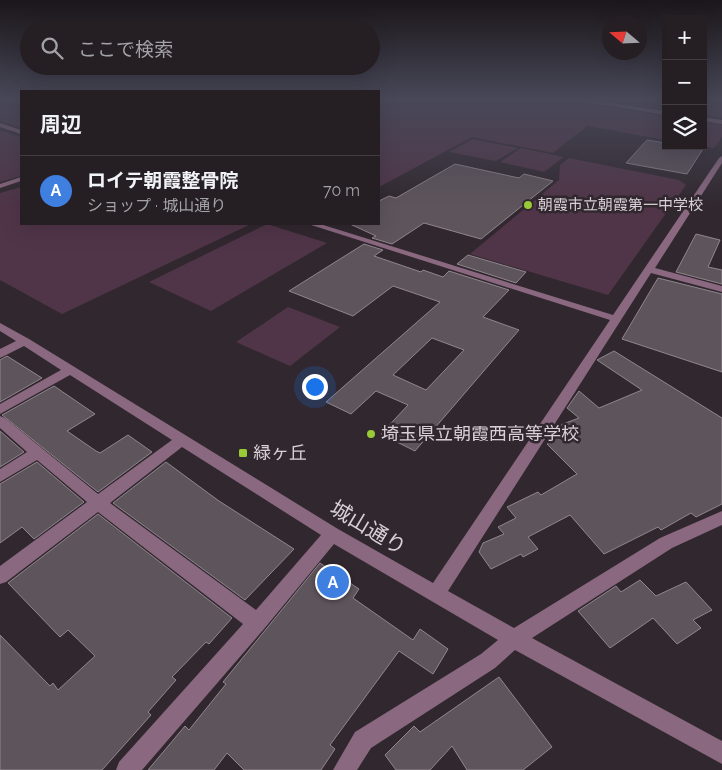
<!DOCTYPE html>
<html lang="ja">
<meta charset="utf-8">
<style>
body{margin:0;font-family:Raleway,"Noto Sans JP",sans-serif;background:#312b30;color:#f1f3f6}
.controls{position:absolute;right:15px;top:15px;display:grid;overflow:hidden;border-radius:0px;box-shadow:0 5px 20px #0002}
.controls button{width:45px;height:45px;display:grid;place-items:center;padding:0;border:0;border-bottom:1px solid #423c41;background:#251e23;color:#f1f3f6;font:25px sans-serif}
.compass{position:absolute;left:602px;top:15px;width:45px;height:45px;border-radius:50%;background:#251e23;box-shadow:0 5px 20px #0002;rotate:289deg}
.you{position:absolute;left:314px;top:386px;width:18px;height:18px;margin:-12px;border:4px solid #fff;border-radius:50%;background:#1a73e8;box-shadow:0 0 0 8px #1a73e833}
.badge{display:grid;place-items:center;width:32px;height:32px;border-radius:50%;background:#2563eb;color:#fff;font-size:16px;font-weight:700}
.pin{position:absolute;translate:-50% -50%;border:2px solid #fff;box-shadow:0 1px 5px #0006}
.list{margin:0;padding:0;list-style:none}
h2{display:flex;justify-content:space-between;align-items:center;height:65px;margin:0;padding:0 20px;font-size:21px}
h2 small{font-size:16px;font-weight:400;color:#a3a2a6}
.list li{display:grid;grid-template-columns:32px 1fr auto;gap:15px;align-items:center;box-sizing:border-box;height:70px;padding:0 20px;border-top:1px solid #423c41}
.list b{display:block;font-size:19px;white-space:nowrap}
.list p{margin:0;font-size:16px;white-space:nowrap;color:#a3a2a6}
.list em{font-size:16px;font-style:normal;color:#a3a2a6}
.icon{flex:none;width:28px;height:28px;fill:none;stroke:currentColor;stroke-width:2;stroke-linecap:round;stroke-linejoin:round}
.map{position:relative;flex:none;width:722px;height:770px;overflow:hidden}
.search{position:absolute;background:#251e23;box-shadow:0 5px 20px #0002;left:20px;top:20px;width:360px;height:55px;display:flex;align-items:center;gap:12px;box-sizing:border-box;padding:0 18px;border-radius:28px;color:#a3a2a6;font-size:19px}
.panel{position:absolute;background:#251e23;box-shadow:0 5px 20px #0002;left:20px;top:90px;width:360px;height:135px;border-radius:0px}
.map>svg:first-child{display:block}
.green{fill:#503548}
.building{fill:#5e545b;stroke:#91868e;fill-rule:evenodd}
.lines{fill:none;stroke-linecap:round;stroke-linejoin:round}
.minor{fill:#8a6880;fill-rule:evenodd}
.poi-dot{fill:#99cb36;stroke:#31282f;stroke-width:2}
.labels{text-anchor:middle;stroke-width:5;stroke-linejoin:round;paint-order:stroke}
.far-poi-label{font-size:15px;fill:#d7d1d5;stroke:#31282f;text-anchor:start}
.poi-label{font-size:18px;fill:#d7d1d5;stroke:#31282f;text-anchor:start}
.near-street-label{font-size:21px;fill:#d7d1d5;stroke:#31282f}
</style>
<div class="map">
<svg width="722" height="770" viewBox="0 0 722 770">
<rect width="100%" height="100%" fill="#31282f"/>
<g class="green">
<path d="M0,99H21V128L0,121Z"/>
<path d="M379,99H552L666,116V140L587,126L553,153L472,137L379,187Z"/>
<path d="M593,99H666V110Z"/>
<path d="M703,99H722V118L703,115Z"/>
<path d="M703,122L722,125V137L714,148L703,146Z"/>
<path d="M0,130L21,137V176L0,182Z"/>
<path d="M473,139L518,148L496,161L449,152Z"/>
<path d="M521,148L564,157L544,172L500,162Z"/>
<path d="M569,158L679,180L686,185L608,295L470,254L559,180L560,165Z"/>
<path d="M21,187V224H251L62,314L0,280V193Z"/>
<path d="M267,224L327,243L211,311L149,282Z"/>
<path d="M288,307L340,327L290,366L236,342Z"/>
</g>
<g class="building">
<path d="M647,140L666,143V146L703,149L687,174L626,163Z"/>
<path d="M455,164L519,178L524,174L553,181L481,239L424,223L392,244L372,238L376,236L350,224H379V201L389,196L396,198Z"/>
<path d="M696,234L720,240L708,267L722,270V284L676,272Z"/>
<path d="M364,244L383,250L374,256L421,272L423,270L443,277L449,271L509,290L483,317L519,330L415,451L381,434L408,405L376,391L351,414L326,402L440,302L393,286L353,316L289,291ZM432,338L464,350L426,390L393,375Z"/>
<path d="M468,255L526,272L516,283L457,264Z"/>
<path d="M658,278L722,294V372L622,339Z"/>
<path d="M614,351L722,418V504L696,517L691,513L661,530L658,527L604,554L570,515L528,537L538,549L523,557L521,554L491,569L479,552L483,543L504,534L498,527L516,518L507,507L538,492L541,495L577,474L547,444L554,441L551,438L567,432L560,425L579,418L567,408L579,391L599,408L642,390L597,360Z"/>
<path d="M7,356L42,378L0,402V360Z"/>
<path d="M54,386L95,414L67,431L96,451L100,453L128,435L152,452L98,492L2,415Z"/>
<path d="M0,431L24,452L0,467Z"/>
<path d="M37,462L84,502L34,539L22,527L0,543V484Z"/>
<path d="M166,462L219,501L294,549L245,600L113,503Z"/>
<path d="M98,514L232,618L209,644L206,642L172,677L176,680L148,712L151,715L102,770H0V635L50,686L53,683L58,690L95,656L68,630L60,637L8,583Z"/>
<path d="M320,563L359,589L353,598L413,640L420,629L448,649L433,674L399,651L330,745L335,749L321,770H244L227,753L214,770H148L185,726L189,730L226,684L223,682Z"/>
<path d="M640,580L656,596L686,582L712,610L693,620L701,628L677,644L653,618L610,648L578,611L616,586L621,592Z"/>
<path d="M499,677L552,747L523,770H467L452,746L430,770H396L385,755L414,726L420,732Z"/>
</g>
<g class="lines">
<g class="minor">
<path d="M568,99H582L666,111V115Z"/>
<path d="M703,117L722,120V124L703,121Z"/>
<path d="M0,123L21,130V134L0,127Z"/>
<path d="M722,156V163L655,268L722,286V292L651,273L448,591L514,628L660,538L722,511V525L672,548L532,638L722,741V764L515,650L495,668L371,748L357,770H333L355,732L481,654L498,640L334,544L264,629L142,770H116L119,762L243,624L98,512L6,582L0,584V566L87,502L37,460L0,482V469L27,452L0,428V416L5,418L98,494L172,440L70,375L0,414V404L61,370L24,346L0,358V349L16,341L0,331V323L29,339L338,529L433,583L610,320L308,224H320L613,315L719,158ZM182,447L321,535L256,610L110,503Z"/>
<path d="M21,177V181L0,188V184Z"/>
</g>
</g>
<linearGradient id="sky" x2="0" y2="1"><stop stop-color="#1b161a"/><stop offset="0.48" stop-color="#484858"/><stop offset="1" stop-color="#484858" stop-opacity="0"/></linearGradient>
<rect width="722" height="207" fill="url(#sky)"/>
<g class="poi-dot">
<circle cx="528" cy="205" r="5"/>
<circle cx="371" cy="434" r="5"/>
<rect x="238" y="448" width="10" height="10" rx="2.5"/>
</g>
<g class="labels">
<g class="far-poi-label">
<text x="538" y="210">朝霞市立朝霞第一中学校</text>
</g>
<g class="poi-label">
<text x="381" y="440">埼玉県立朝霞西高等学校</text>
<text x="253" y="459">緑ヶ丘</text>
</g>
<g class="near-street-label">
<text transform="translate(368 528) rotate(31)" y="7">城山通り</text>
</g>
</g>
</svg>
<div class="controls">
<button>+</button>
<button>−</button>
<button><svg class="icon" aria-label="layers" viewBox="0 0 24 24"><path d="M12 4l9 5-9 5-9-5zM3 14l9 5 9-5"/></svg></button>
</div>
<svg class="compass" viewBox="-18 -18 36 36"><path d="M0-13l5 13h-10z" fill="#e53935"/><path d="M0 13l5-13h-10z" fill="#a3a2a6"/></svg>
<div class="you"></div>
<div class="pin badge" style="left:333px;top:582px;background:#3f7fe0">A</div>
<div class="search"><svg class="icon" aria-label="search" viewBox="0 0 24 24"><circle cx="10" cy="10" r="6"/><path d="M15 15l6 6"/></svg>ここで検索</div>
<section class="panel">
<h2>周辺<small></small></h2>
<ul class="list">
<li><span class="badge" style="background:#3f7fe0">A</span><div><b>ロイテ朝霞整骨院</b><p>ショップ · 城山通り</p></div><em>70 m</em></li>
</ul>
</section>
</div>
